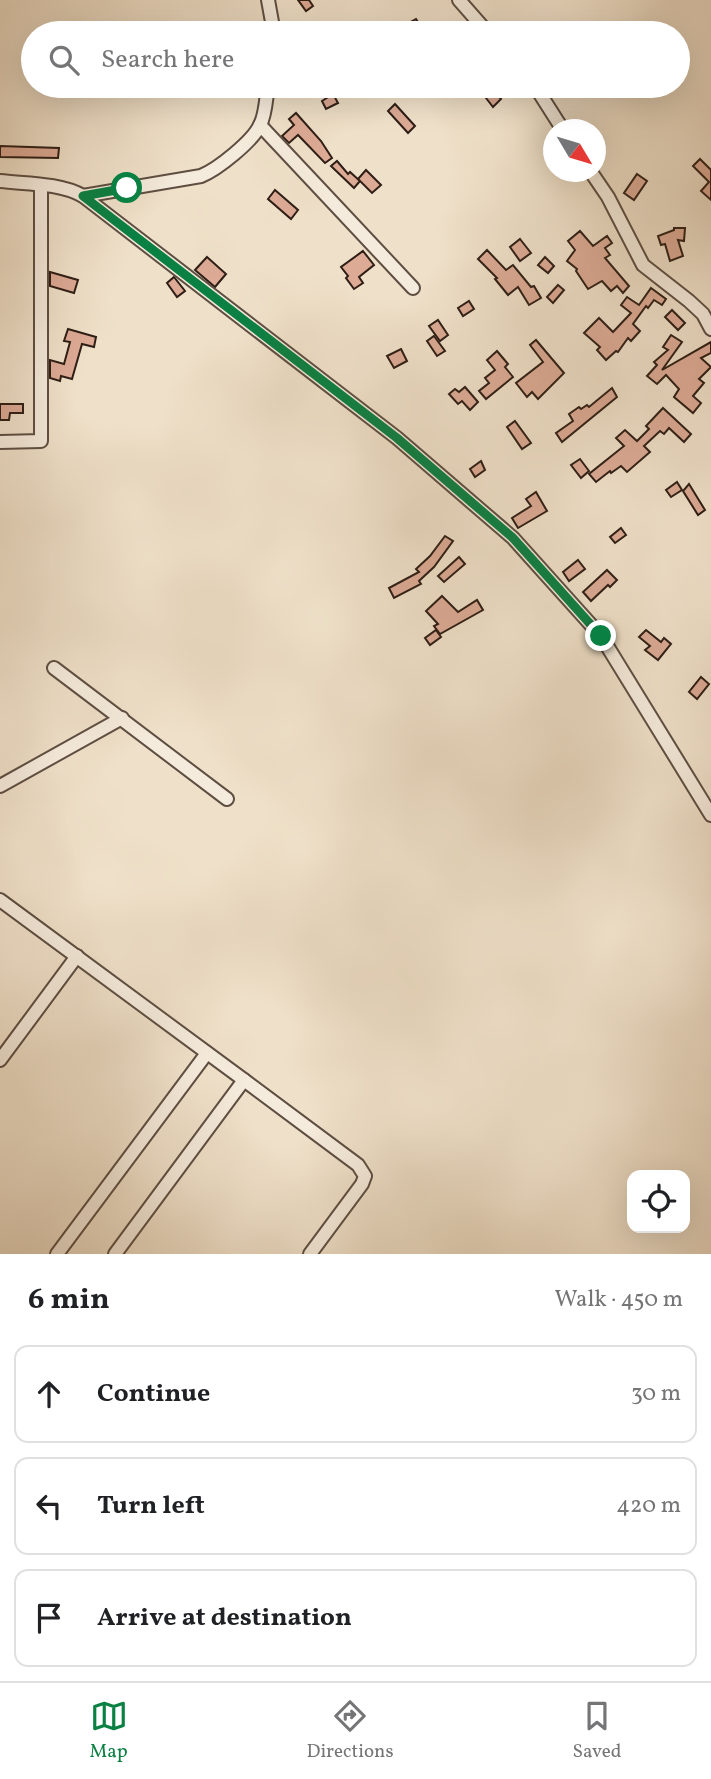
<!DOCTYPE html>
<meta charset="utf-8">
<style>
body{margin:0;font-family:Vollkorn,serif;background:#f2f2f2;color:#202124}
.controls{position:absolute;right:21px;bottom:21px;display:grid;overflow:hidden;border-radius:14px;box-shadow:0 7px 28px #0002}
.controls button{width:63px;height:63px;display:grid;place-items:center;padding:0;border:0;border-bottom:2px solid #e0e0e0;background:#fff;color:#202124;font:35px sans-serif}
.compass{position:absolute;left:543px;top:119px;width:63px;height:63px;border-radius:50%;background:#fff;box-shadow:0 7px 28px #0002;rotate:128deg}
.stop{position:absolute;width:21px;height:21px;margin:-16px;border:5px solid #0b8043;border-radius:50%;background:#fff}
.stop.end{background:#0b8043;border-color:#fff;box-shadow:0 2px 7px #0008}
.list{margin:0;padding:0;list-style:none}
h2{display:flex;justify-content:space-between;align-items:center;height:91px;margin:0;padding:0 28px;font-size:30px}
h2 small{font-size:23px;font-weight:400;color:#757577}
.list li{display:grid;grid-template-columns:46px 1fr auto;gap:21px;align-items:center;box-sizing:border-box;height:98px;margin:0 14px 14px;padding:0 14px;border:2px solid #e0e0e0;border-radius:14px}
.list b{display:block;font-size:26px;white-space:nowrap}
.list em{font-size:23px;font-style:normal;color:#757577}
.icon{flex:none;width:38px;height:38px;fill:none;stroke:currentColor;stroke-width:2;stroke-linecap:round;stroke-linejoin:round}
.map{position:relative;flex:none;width:711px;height:1254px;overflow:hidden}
.search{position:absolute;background:#fff;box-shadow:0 7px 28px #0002;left:21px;right:21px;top:21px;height:77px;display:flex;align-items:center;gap:18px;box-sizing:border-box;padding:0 24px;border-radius:38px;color:#757577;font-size:26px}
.sheet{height:427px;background:#fff}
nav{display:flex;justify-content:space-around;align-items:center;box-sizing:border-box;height:98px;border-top:2px solid #e0e0e0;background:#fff;font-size:19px;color:#757577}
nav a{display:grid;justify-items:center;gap:4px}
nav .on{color:#0b8043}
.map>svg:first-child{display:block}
.building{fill:#dcaa95;stroke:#2e1e15;stroke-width:2}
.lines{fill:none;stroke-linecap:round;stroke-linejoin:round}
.minor-casing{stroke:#5e4e42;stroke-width:16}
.minor{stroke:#f5ebdc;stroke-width:12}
.route{stroke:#0b8043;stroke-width:9}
</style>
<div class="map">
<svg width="711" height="1254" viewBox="0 0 711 1254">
<rect width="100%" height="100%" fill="#efe0c9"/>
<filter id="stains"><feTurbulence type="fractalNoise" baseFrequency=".00286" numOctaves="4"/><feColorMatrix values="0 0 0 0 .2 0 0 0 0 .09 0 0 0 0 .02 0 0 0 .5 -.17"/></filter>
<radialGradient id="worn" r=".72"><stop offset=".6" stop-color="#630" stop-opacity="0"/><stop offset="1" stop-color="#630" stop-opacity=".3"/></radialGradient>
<g class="building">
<path d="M298,0H309L313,6L306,11Z"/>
<path d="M416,19L425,33H408L403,26Z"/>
<path d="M494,91L501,99L493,107L486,98Z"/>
<path d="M333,94L338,103L326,109L322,101Z"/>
<path d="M395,104L415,126L408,133L388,111Z"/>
<path d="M296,113L321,141L332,158L325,163L298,135L289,143L282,136L294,125L289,119Z"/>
<path d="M0,146L59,148L58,158L0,157Z"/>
<path d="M700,159L711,170V200L701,191L709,182L693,166Z"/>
<path d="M337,161L348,174L350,172L360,181L354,188L331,166Z"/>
<path d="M366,170L381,185L372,193L358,179Z"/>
<path d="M637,174L647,181L634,200L624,193Z"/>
<path d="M275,190L298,210L291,219L268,199Z"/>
<path d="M674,228H685L684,241L678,240L683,256L670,261L665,244L661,245L658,236L674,230Z"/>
<path d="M580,231L593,246L607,236L612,243L605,248L610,255L605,258L629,286L623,293L617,286L611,291L602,281L588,289L576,271L577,269L567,261L575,250L568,241Z"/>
<path d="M520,239L531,253L520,261L510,247Z"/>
<path d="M487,250L506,270L513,265L531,287L534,286L541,298L529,305L518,287L508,295L495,279L497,278L478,259Z"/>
<path d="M363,251L374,265L359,277L363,283L354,289L346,278L348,276L341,267Z"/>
<path d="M207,257L226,274L215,287L195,270Z"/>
<path d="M545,257L554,266L548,273L538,265Z"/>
<path d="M50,272L78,280L74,293L50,286Z"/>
<path d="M174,277L185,291L177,297L167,283Z"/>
<path d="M558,285L564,290L553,303L547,297Z"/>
<path d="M651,288L666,299L662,305L654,300L648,308L646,306L633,324L640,331L631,341L628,338L618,352L616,351L606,360L597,350L600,347L584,333L599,318L613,332L631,313L621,305L627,297L639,305Z"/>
<path d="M469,301L474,309L463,316L458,308Z"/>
<path d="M672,310L685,323L678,330L665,317Z"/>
<path d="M438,320L448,335L440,341L429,326Z"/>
<path d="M68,329L96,337L94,347L82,344L72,379L61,376L60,381L50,378V360L64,364L70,342L64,341Z"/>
<path d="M671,335L682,342L662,370L711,342V353L701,358L711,367L699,379L704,383L693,396L701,403L693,413L674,397L679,389L666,375L657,384L647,376L657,365L654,362L668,350L663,347Z"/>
<path d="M434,336L445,351L437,356L427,341Z"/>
<path d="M536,340L564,373L538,399L532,392L527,397L516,383L543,362L530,345Z"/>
<path d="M401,349L407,361L394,368L387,356Z"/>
<path d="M497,351L508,364L505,367L513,377L486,399L479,391L489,383L485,378L495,370L487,360Z"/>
<path d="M465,387L478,402L470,410L462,401L458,404L449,394L455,389L459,392Z"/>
<path d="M612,388L617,397L562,442L556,433L573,421L569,414L579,407L581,409L587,405L589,407Z"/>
<path d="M0,404H23V413H10L9,420H0Z"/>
<path d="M663,408L691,434L684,442L669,428L664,434L660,431L644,446L650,452L627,472L621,466L611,473L610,471L596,482L589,474L624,446L616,438L625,430L637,441L649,429L646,426Z"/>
<path d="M515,421L531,443L522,449L507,427Z"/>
<path d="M580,459L589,471L581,478L571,465Z"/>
<path d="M481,461L485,470L475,477L470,469Z"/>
<path d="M677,482L682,490L671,497L666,490Z"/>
<path d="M689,484L705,510L698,515L683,491Z"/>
<path d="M536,492L547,511L518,528L512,518L531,506L526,499Z"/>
<path d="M621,528L626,535L615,543L610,537Z"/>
<path d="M445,536L453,541L434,567L419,581L421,584L394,598L389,588L419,572L416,569L430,556Z"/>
<path d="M459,557L465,564L444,582L438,576Z"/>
<path d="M578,560L585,569L569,581L563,572Z"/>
<path d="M607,570L617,580L610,587L608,585L591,601L583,592Z"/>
<path d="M442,596L458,612L477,600L483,610L440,634L434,626L438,624L426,611Z"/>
<path d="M436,630L441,637L430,645L425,638Z"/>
<path d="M646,630L661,642L664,638L671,644L658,660L645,650L650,646L639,637Z"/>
<path d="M701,677L709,684L697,699L689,692Z"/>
</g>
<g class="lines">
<defs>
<g id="minor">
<path d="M268,0L274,33"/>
<path d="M459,0L488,33"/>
<path d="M535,86L563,130"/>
<path d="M260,125L413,288"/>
<path d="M591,172L608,197L643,265L689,301L703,314L711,329"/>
<path d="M0,181C27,184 60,183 83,196L397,438L513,538L601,636L711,815"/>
<path d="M83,196L201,176C218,169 253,141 260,125C266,114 266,97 268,86"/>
<path d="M0,442L41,441V185"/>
<path d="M54,668L227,799"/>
<path d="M0,786L122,718"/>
<path d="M0,900L244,1080L115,1254"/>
<path d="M0,1060L77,956"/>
<path d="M244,1080L358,1165L365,1176L362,1184L310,1254"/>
<path d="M57,1254L207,1053"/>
</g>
</defs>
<use href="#minor" class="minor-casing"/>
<use href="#minor" class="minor"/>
</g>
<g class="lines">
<path class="route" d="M127,188L83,196L397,438L513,538L601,636"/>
</g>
<rect width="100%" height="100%" filter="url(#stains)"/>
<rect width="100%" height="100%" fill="url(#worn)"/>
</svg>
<div class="controls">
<button><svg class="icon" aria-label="locate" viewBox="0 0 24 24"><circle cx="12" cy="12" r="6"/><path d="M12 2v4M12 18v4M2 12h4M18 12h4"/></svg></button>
</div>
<svg class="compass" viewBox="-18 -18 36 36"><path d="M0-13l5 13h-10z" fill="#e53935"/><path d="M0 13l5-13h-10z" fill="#757577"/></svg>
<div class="stop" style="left:127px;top:188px"></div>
<div class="stop end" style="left:601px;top:636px"></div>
<div class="search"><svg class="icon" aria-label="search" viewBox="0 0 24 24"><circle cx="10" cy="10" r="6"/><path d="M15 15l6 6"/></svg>Search here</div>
</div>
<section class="sheet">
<h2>6 min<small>Walk · 450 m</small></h2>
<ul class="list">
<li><svg class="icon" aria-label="ahead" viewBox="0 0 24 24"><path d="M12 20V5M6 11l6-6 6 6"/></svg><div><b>Continue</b></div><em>30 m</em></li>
<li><svg class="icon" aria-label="left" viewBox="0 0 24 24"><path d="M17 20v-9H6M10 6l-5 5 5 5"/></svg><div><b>Turn left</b></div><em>420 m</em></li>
<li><svg class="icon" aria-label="arrive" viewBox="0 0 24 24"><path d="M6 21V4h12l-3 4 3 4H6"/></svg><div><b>Arrive at destination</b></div></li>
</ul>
</section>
<nav>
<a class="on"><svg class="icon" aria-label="map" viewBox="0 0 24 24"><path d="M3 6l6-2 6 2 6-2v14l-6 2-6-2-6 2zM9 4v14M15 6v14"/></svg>Map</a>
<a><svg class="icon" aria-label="directions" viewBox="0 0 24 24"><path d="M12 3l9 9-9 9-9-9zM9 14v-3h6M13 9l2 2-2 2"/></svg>Directions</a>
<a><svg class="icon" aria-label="saved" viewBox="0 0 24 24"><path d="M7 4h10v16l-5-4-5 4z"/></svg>Saved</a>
</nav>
